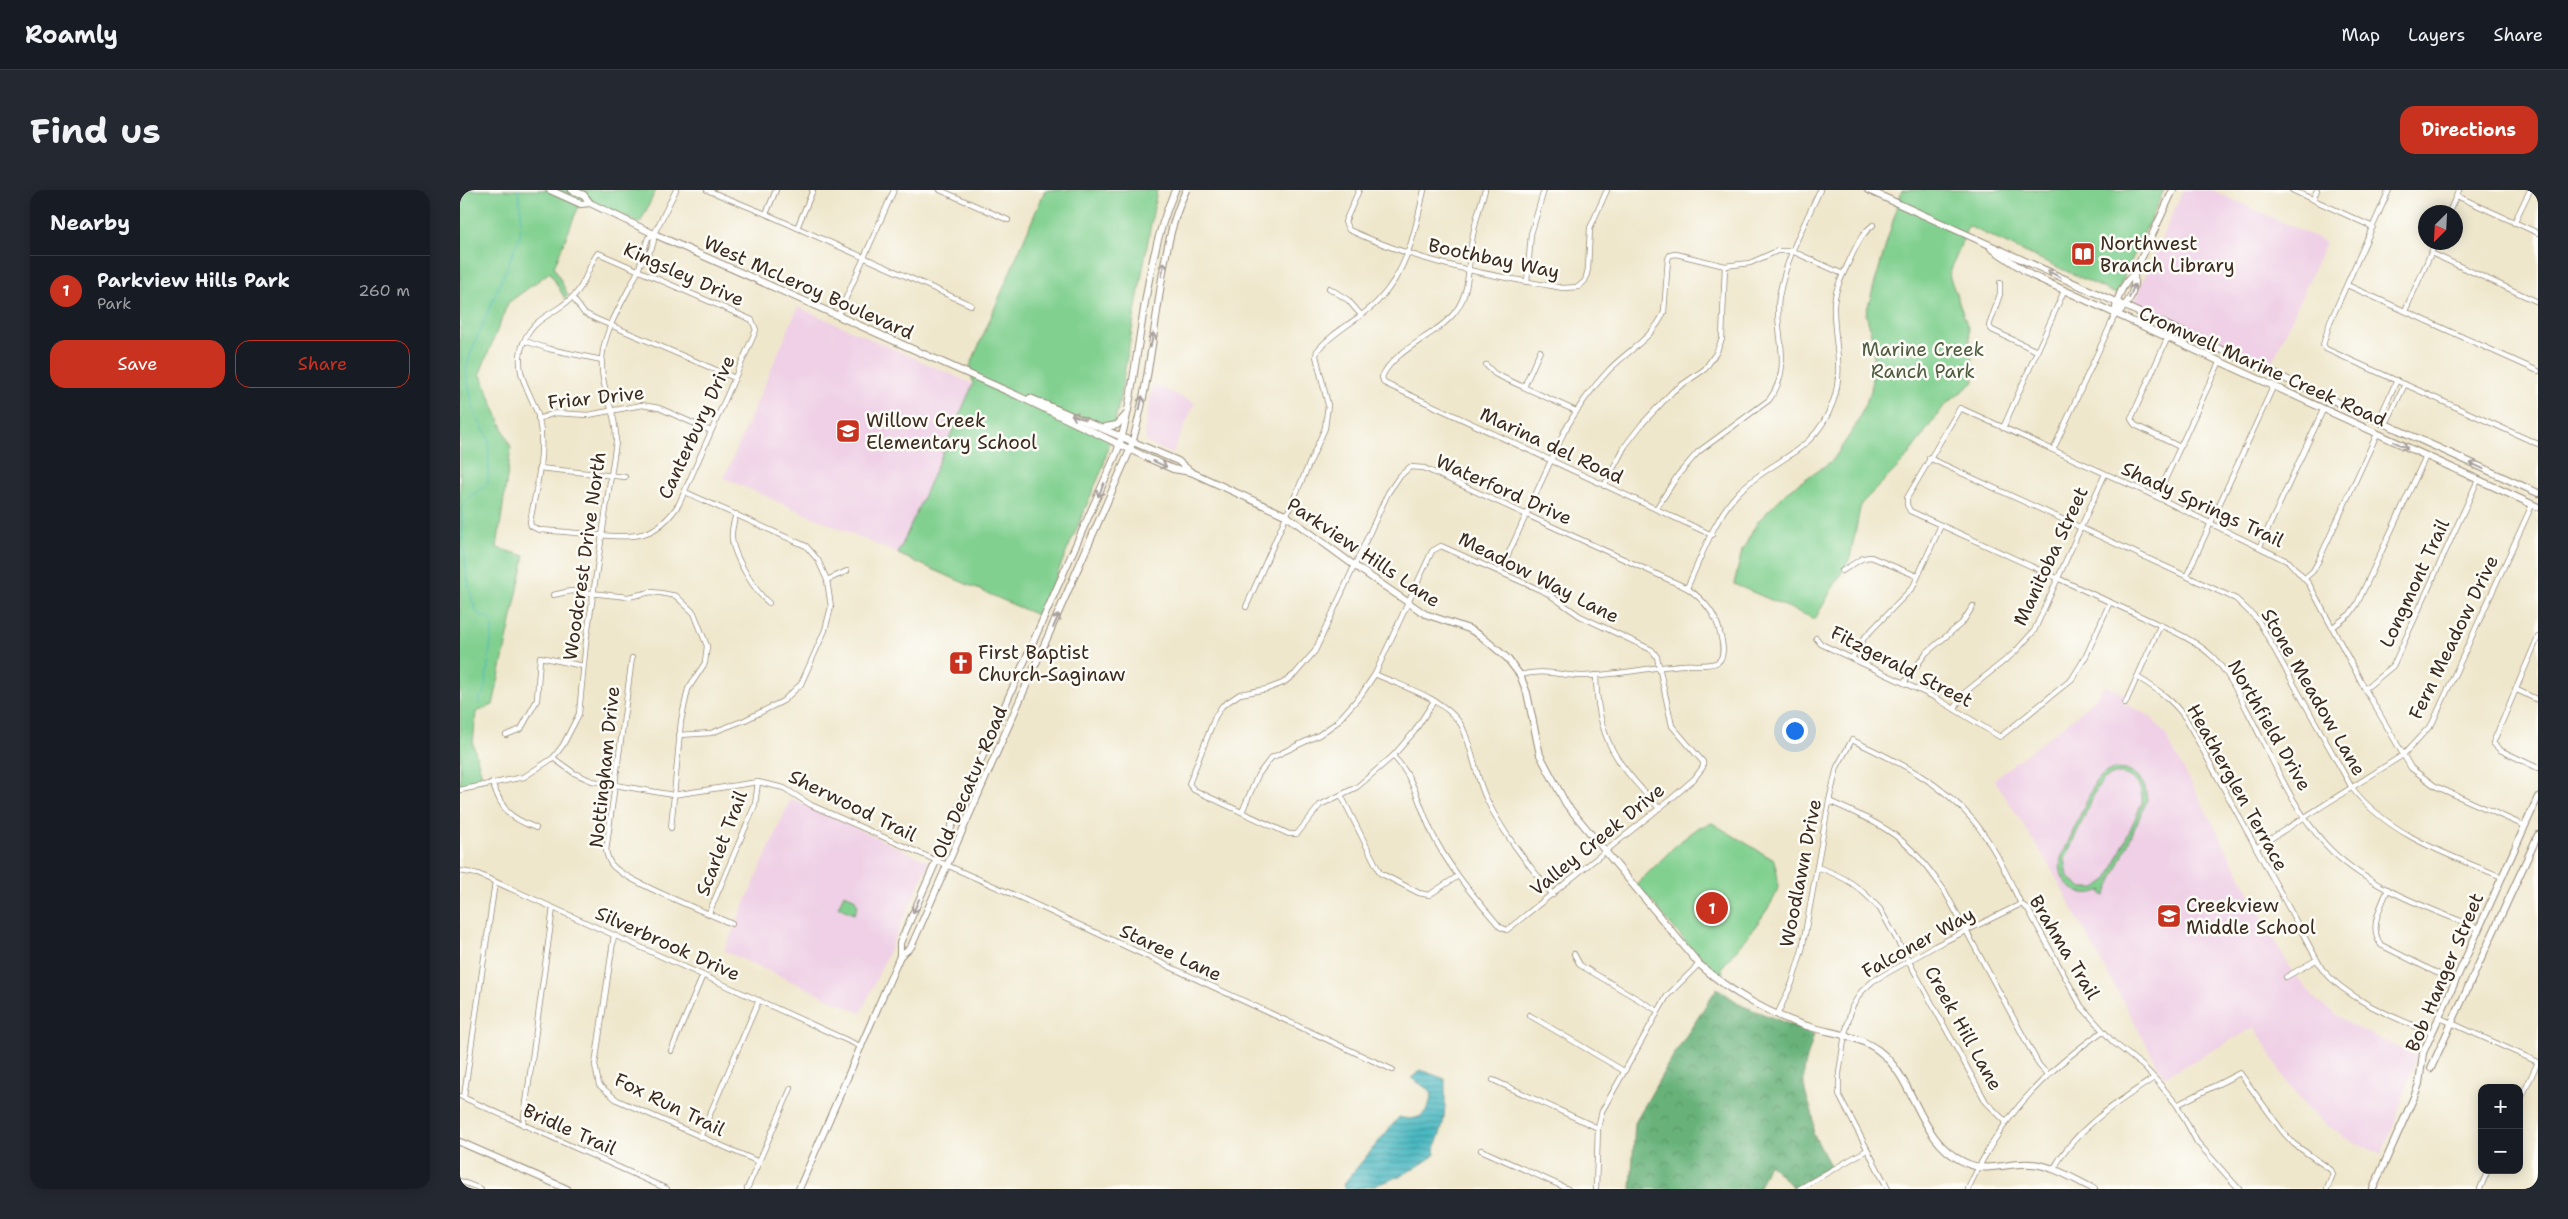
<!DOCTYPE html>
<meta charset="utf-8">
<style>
body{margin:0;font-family:"Shantell Sans",sans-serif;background:#242831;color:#f1f3f6}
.controls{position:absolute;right:15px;bottom:15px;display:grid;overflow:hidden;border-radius:10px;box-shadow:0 2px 12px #0003}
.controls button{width:45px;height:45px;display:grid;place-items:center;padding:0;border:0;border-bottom:1px solid #363941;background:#171b24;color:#f1f3f6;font:25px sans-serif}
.compass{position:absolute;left:1958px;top:15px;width:45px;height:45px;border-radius:50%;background:#171b24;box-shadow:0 2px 12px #0003;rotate:204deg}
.you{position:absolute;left:1334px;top:540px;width:18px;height:18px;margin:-12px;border:4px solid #fff;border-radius:50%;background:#1a73e8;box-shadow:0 0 0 8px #1a73e833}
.badge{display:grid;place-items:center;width:32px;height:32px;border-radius:50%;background:#c8321e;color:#fff;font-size:16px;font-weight:700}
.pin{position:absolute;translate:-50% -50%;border:2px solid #fff;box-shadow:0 1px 5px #0006}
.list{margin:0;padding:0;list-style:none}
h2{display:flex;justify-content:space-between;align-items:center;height:65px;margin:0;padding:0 20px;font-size:21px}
h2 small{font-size:16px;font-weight:400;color:#9ea1a6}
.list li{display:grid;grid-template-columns:32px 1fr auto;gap:15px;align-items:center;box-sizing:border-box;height:70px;padding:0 20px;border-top:1px solid #363941}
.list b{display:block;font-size:19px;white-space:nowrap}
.list p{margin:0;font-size:16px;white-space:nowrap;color:#9ea1a6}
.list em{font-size:16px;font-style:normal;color:#9ea1a6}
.actions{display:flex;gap:10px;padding:15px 20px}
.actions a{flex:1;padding:11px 0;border:1px solid #c8321e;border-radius:15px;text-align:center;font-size:18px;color:#c8321e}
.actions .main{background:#c8321e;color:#fff}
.map{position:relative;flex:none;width:2078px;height:999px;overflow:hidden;border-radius:15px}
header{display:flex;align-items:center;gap:30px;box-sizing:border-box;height:70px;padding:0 25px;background:#171b24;border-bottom:1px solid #363941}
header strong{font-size:24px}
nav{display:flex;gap:28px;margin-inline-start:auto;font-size:18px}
.intro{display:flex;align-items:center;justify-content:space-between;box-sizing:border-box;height:120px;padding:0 30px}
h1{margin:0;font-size:35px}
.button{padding:12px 22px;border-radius:15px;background:#c8321e;color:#fff;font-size:18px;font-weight:700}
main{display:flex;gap:30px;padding:0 30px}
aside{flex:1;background:#171b24;border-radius:15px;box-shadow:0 2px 12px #0003}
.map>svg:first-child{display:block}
.built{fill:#efd0e6}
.green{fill:#81d090;stroke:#5e7d57;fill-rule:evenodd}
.forest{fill:url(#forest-crowns);stroke:#526e4c}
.water{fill:url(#water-rules);stroke:#427170}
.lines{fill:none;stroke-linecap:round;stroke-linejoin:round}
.stream{stroke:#49b8c1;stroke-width:1}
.street-casing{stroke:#958875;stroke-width:6}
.secondary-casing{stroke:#958875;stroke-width:8}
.street{stroke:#fff;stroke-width:4.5}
.secondary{stroke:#fff;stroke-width:6}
.oneway{stroke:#a79f9a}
.labels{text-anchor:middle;stroke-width:5;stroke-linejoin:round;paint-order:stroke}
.poi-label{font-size:19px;fill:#3b2a1e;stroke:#fdfcf7;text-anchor:start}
.street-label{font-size:19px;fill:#3b2a1e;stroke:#fdfcf7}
.park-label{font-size:19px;fill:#505c40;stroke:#fdfcf7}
</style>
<header>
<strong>Roamly</strong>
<nav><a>Map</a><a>Layers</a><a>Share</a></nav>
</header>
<div class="intro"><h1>Find us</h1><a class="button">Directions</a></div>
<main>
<aside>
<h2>Nearby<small></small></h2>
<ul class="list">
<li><span class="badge">1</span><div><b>Parkview Hills Park</b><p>Park</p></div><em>260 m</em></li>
</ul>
<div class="actions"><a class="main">Save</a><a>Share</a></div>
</aside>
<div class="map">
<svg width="2078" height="999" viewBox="0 0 2078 999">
<defs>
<pattern id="forest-crowns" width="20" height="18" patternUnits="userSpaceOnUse" patternTransform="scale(1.25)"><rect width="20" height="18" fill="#68b27a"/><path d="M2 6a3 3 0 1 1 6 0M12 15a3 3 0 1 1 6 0" fill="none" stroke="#579163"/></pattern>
<pattern id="water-rules" width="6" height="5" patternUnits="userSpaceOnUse" patternTransform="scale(1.25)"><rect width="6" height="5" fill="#49b8c1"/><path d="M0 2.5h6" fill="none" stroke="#3e969c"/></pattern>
</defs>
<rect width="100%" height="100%" fill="#fdfcf7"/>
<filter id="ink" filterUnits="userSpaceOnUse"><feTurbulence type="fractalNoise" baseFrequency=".02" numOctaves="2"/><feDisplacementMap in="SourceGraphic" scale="10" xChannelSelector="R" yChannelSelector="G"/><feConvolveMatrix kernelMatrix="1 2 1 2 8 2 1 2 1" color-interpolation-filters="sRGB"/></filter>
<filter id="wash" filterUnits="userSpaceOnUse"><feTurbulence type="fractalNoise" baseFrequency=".0096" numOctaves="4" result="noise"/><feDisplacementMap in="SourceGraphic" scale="20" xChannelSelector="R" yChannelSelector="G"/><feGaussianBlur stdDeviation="1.12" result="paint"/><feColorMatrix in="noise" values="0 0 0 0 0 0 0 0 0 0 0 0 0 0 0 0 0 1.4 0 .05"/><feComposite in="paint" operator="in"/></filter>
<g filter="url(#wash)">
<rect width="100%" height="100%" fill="#efe7cc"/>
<g class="built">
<path d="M1723,0H1752L1866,52L1810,177L1672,115Z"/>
<path d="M338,117L513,194L438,364L264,288Z"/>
<path d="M693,194L735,213L712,264L687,253L684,241Z"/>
<path d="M1645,495L1666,505L1663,512L1692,528L1705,544L1829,777L1857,811L1889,834L1956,866L1935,931L1921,964L1883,947L1849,920L1826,891L1795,837L1704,887L1589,675L1534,589L1615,527L1636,508Z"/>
<path d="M331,608L469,672L401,823L264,761Z"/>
</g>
<g class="green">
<path d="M0,0H196L180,33L122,8L94,77L108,105L105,109L90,82L48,113L20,183L51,258L37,358L65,366L33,515L16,522L13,554L23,590L0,595Z"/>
<path d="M585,0H697L658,218L643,277L579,426L438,364L513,194L510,176Z"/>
<path d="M1442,0H1704L1656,104L1508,36L1489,85L1509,140L1514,192L1484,216L1443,272L1401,314L1390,368L1355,429L1274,394L1282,361L1298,331L1328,301L1373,270L1395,237L1411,201L1414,156L1406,123Z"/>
<path d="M1653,579L1666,580L1678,586L1685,597L1687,610L1645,706L1641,704L1642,700C1619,711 1596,694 1601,668L1635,592L1645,583ZM1654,584C1672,582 1684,596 1682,613L1648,689L1636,698H1622L1608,687L1605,669L1637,598L1644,589Z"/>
<path d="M1252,633L1314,670C1316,680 1320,691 1317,701C1311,720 1276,760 1262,777L1263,787H1259L1239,768L1177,694L1217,654L1238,638Z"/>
<path d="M384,704L394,708L398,716L394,724L378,717Z"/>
</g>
<path class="forest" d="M1257,798L1283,816L1354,844C1350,859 1342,879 1344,894C1346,915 1357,922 1353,943L1370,976L1334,998L1309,974L1298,999H1171L1175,933L1208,874Z"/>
<path class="water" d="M961,880L985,889C985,905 986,922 982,938C979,949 975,952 975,965C948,984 919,999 886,999L883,995L890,986L939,927C961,933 969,922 972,902L951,888Z"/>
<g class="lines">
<g class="stream">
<path d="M33,432C30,426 22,429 18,423C6,408 0,331 3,314C8,304 23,302 28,292L29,250L14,221L7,188L6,179L11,162L60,46L61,23L58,0"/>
<path d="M19,513V508L24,503L33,436"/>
</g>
</g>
</g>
<g filter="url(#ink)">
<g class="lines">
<defs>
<g id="street">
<path d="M247,0L306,24L511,115"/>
<path d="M480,0L548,30"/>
<path d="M899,0L885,32L889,40C961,73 1026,85 1103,98L1118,97L1125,91L1128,79L1130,38L1147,0"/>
<path d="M1025,0C1019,18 1014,36 1011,56C1008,78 1010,103 995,122C978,145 934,159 922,187L924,193L1252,345"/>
<path d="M1832,0L1913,37"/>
<path d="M1929,0L1870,132L1863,155L1866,159L2078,254"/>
<path d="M1997,6L2078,43"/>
<path d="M1853,9L1857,0"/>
<path d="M1989,22L1999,0"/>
<path d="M306,24L316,0"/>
<path d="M2054,33L2070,0"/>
<path d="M337,38L353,0"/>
<path d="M138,63L292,130L296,140L219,314C196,349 175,348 138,345C118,343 98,341 79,340L71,336L70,332C76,299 86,262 79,229C73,205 55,187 61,160C70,124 100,125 118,101C127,89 129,74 138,63Z"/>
<path d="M1971,63L2078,112"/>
<path d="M181,73C189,65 195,55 194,44L216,0"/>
<path d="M1067,92L1071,44L1084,0"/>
<path d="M1540,93V104L1529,136L1532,140L1577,161"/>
<path d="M1887,95L2078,181"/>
<path d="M869,98L888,110L901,125"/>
<path d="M112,107L124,123L136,129L275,188"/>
<path d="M1945,121L1976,52"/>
<path d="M378,126L434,0"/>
<path d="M1707,149L1671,229L1675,235L1720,257"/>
<path d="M65,151L89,159L142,170"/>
<path d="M1026,175L1035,184L1116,221"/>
<path d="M1937,190L1920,227L1922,234L1928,230L1945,194"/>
<path d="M1064,197L1080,161"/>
<path d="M78,229L95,223L128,225L182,215L199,218L251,241"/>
<path d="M1543,238L1604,101"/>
<path d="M1593,260L1655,125"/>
<path d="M1469,268L1776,409L1798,430L1892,598C1930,646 1987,664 2042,687"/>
<path d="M79,278L165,287"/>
<path d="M1144,296L1165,256L1182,234L1213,201L1245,179L1256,163L1262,149L1265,76"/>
<path d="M1697,307L1759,173"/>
<path d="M1196,319L1218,285L1238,262L1309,210C1335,175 1313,144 1319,107C1326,68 1344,35 1360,0"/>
<path d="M276,324C274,331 271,340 272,348C273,365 295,402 309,413"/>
<path d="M1800,356L1863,220"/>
<path d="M1382,381L1403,368L1411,367L1457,386"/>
<path d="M1040,382L1104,242C1116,220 1131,199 1149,180C1167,161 1194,147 1204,122L1208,69L1210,65L1216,64L1265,76L1290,73L1317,61H1332L1383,84"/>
<path d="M1727,385L1813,197"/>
<path d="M1845,388L1853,381L1858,372L1917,244"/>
<path d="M367,390L387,381"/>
<path d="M1227,398C1242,366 1254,328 1279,302C1313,268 1355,264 1373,212C1385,179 1373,148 1374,115C1375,97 1385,81 1392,65C1398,53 1402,43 1413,35"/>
<path d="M93,405L111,401L168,407L191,402L201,403L216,406L234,423L247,456L245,473L228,499L221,531L211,638"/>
<path d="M786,417L865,238L868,215L856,166L857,161C873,141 899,130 917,112C948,81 955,41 964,0"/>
<path d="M1873,437L1890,424L1897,414L1966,266"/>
<path d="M2078,447L2033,553L2040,560L2078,578"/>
<path d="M1356,448L1361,454L1476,508L1540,547L1612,489L1626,466L1650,412"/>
<path d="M172,468L146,661C147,665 149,672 152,675C165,691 248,723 272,734"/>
<path d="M1392,468L1404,448L1453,397L1481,335"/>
<path d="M915,484C943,497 981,507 1000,533C1010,547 1016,588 1026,608C1043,644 1068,674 1093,705"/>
<path d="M1136,485C1137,550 1156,572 1199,618"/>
<path d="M1677,487C1697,499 1713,510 1726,529L1862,779C1891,812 1932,826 1971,843"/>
<path d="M1444,493L1466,463L1502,433L1513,416"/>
<path d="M1905,499L1933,476L2018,290"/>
<path d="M2055,499L2078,510"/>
<path d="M974,511L954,542L933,566L897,597L860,615L837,644H829L734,600L729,594L755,527L762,516L780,504L807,499L823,493L835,484L855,461L928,303L939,287L950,277L964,278L1227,398C1243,409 1256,424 1260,443C1262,451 1266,466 1258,472C1250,477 1232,474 1223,475C1190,477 1159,485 1124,486C1100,486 1085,478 1060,485"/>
<path d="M1665,514L1700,436"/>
<path d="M1495,518L1503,504L1554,463L1574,441L1645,284"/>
<path d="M46,545L61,539L77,510L80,467L123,476"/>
<path d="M219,545L251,543L285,530L323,511L341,494L365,440L371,417L367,390L358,370L346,356L225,302"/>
<path d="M93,568L114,583L132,591L213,605L298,592L324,598L351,615L561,708L933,880"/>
<path d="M32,593C44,621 46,626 76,638"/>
<path d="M0,600L64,587L93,568L103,555L119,524L126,452L156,252C157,220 140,201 142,169C144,138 165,109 178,81C182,70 184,59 188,48L194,44"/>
<path d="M881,605L920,683L959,703L969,705L998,686"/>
<path d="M1369,611C1427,637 1447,646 1484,700L1579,875L1587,884"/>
<path d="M782,622L798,585L811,568L859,545L876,533L901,505L915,484L972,361L981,356L1087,403L1120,426L1192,460L1197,467L1212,536L1243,572V577L1234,589L1212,608L1047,740L1040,737C1017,710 993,683 976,651C960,622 957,590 933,566"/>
<path d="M1796,658L1943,565L1972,534L2072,315"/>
<path d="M1357,677C1386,687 1399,696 1420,719L1526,912L1545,931"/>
<path d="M0,681L18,684L402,857"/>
<path d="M1928,699C1921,717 1908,737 1921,755L1995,792"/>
<path d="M249,723L295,615L298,592"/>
<path d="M2018,738C1966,717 1905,697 1866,655C1832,618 1812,568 1789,524C1779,505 1768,482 1753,467C1741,455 1726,447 1711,440L1450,321L1447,315V308L1500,218L1697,307L1829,372L1849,394L1905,499L1951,578L1975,596L2065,636"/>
<path d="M154,745L135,875L139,895L157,910L299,972"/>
<path d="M1114,764L1120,775L1198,821"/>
<path d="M1826,787L1856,770"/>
<path d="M1318,823L1332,793L1342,760L1369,611L1377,577L1392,550C1437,571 1481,592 1513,630C1534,655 1547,685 1561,714L1568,719L1621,816L1653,852L1683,876L1698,892L1717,915L1737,952L1779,999"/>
<path d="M1069,825L1164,881"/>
<path d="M1978,827L2078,872"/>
<path d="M211,861L243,785"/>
<path d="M1033,890L1138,938"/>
<path d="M0,906L207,999"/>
<path d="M4,907L35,692"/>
<path d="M2059,913L2078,872"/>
<path d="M1717,915L1780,883L1823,942L1834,954L1871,980L1873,984L1867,999"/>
<path d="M63,935L93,718"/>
<path d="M240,947L299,810"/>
<path d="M1021,960L1108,999"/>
<path d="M1593,980C1615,939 1656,913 1694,888"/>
<path d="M0,991L21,999"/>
<path d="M287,999L331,898"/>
<path d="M1136,999L1138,938L1142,921L1207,806L1239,774"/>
<path d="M1339,999L1407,960"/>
<path d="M1428,999L1379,905V883L1385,844L1392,817L1401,802L1413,791L1475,756L1561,714"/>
<path d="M1508,999C1540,929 1580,885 1643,841"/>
<path d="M2020,999L2028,980"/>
</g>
<g id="secondary">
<path d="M90,0L121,14L130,13"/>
<path d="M112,0L124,5L130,13L194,44L556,205L688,268L713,279L731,282L827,326L895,376L965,424L1009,439L1021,446L1047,468L1060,485L1067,503L1080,565L1106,614L1239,774C1270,802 1313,827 1354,838C1377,844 1398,846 1418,860C1457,890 1457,950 1504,972C1527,984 1547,972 1571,974C1593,975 1615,990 1634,999"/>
<path d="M1408,0L2078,303"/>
<path d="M1531,58L1571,85L2078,317"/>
<path d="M1655,125C1656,110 1662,94 1674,84L1713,0"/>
<path d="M1655,125C1668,115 1676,101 1674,84"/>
<path d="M570,208L718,271L731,282"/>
<path d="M645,237L657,235L666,225"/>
<path d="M440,766L451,757L670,260C684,215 690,168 697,122C703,80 708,38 726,0"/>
<path d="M1971,878L2078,645"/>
<path d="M0,952L107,999"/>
<path d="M339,999L440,766V753L657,262C666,236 670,210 674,183C684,122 690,57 715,0"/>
<path d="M1913,999L1954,907L1959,894L1963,863L2078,607"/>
</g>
</defs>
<use href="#street" class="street-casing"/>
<use href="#secondary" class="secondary-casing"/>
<use href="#street" class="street"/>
<use href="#secondary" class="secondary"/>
</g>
<defs><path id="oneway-shaft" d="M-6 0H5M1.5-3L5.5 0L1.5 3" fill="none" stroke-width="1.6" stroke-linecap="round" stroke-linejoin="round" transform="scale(1.25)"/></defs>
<g class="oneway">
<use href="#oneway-shaft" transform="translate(703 79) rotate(-80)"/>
<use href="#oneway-shaft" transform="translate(1594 84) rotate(-152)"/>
<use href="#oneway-shaft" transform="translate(1672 101) rotate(-68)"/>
<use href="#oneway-shaft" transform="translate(692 150) rotate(-80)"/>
<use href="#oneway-shaft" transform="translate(681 213) rotate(-79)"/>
<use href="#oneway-shaft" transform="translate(618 227) rotate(-159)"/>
<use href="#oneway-shaft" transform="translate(1941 255) rotate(25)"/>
<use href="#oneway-shaft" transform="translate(700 274) rotate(24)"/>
<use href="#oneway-shaft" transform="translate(2017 276) rotate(-156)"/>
<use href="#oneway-shaft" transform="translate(641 300) rotate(114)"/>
<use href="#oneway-shaft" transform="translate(596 431) rotate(-67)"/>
<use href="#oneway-shaft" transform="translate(456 716) rotate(114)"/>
</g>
</g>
<defs>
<symbol id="library-square" viewBox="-11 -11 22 22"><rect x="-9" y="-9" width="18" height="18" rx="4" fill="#c8321e" stroke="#fdfcf7"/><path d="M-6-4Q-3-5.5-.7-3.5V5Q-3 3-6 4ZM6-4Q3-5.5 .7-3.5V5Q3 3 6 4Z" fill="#fff"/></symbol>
<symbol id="school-square" viewBox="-11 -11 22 22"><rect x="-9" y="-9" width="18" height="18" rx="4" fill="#c8321e" stroke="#fdfcf7"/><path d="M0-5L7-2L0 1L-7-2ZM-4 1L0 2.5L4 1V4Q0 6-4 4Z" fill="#fff"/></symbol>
<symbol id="church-square" viewBox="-11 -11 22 22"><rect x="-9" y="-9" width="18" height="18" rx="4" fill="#c8321e" stroke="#fdfcf7"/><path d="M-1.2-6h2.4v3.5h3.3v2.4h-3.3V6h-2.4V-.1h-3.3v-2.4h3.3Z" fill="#fff"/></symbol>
</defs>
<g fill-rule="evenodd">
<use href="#library-square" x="1609" y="50" width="28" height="28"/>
<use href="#school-square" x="374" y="227" width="28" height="28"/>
<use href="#church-square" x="487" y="459" width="28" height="28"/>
<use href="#school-square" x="1695" y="712" width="28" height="28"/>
</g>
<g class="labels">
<g class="poi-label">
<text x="1640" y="60">Northwest<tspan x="1640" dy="22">Branch Library</tspan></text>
<text x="406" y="237">Willow Creek<tspan x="406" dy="22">Elementary School</tspan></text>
<text x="518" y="469">First Baptist<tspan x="518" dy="22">Church-Saginaw</tspan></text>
<text x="1726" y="722">Creekview<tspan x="1726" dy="22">Middle School</tspan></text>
</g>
<g class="street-label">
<text transform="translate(1034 68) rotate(12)" y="7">Boothbay Way</text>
<text transform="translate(224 84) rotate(24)" y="7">Kingsley Drive</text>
<text transform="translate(349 97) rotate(24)" y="7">West McLeroy Boulevard</text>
<text transform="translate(1803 176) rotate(24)" y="7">Cromwell Marine Creek Road</text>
<text transform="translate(136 207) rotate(-6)" y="7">Friar Drive</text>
<text transform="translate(236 237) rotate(-65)" y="7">Canterbury Drive</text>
<text transform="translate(1092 255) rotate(25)" y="7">Marina del Road</text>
<text transform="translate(1044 299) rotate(24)" y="7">Waterford Drive</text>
<text transform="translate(1743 314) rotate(25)" y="7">Shady Springs Trail</text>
<text transform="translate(904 362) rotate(34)" y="7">Parkview Hills Lane</text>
<text transform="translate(124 366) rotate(-82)" y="7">Woodcrest Drive North</text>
<text transform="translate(1590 366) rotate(-65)" y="7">Manitoba Street</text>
<text transform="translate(1079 387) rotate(27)" y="7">Meadow Way Lane</text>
<text transform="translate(1954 393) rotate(-65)" y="7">Longmont Trail</text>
<text transform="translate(1993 447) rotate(-64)" y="7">Fern Meadow Drive</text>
<text transform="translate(1442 476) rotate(27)" y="7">Fitzgerald Street</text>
<text transform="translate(1854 502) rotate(60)" y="7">Stone Meadow Lane</text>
<text transform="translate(1810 535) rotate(60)" y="7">Northfield Drive</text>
<text transform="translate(144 577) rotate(-84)" y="7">Nottingham Drive</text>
<text transform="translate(509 592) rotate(-67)" y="7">Old Decatur Road</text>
<text transform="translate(1778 597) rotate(61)" y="7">Heatherglen Terrace</text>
<text transform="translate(393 615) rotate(26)" y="7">Sherwood Trail</text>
<text transform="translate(1137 649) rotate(-39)" y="7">Valley Creek Drive</text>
<text transform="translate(261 653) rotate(-69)" y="7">Scarlet Trail</text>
<text transform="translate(1340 683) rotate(-79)" y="7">Woodlawn Drive</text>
<text transform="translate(1458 752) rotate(-29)" y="7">Falconer Way</text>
<text transform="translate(208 753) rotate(24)" y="7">Silverbrook Drive</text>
<text transform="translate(1605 757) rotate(59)" y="7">Brahma Trail</text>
<text transform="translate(711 762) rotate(25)" y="7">Staree Lane</text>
<text transform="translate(1984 782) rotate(-67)" y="7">Bob Hanger Street</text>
<text transform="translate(1504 838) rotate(61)" y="7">Creek Hill Lane</text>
<text transform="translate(210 914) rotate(26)" y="7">Fox Run Trail</text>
<text transform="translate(110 939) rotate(24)" y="7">Bridle Trail</text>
</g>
<g class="park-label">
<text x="1463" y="166">Marine Creek<tspan x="1463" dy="22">Ranch Park</tspan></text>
</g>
</g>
</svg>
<div class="controls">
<button>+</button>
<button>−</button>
</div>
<svg class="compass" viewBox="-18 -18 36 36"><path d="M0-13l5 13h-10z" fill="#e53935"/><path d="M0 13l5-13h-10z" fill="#9ea1a6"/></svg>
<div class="you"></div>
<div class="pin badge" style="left:1252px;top:718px">1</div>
</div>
</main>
